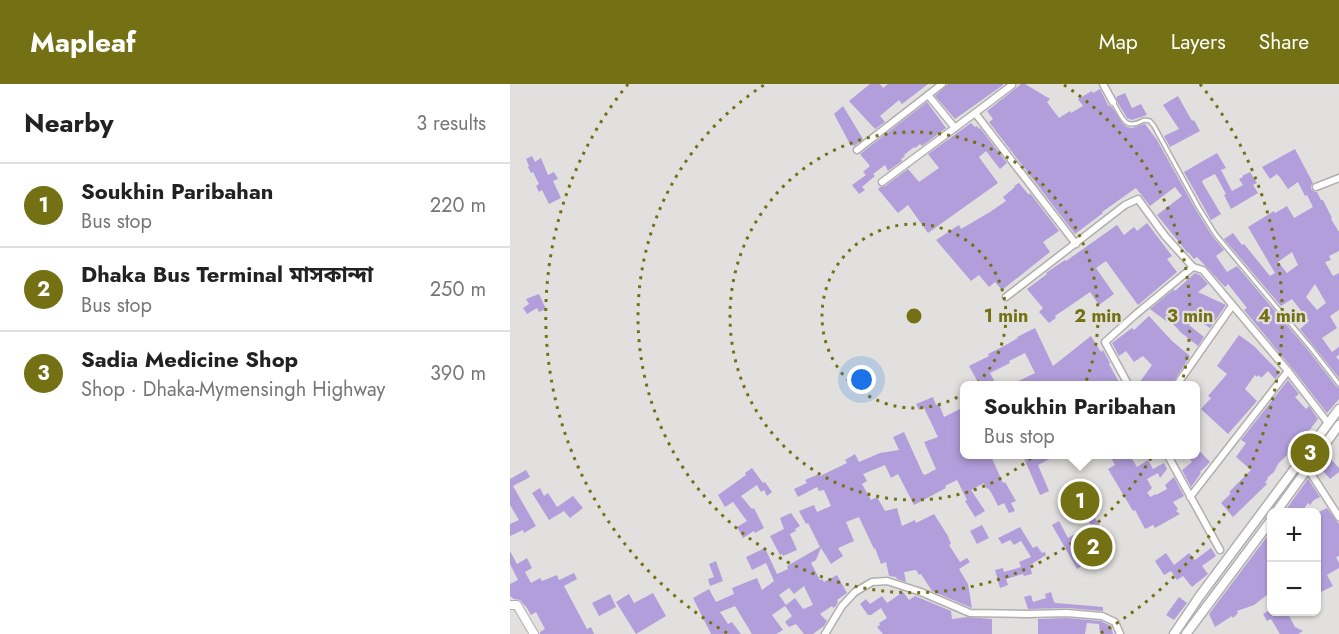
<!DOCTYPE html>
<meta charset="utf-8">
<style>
body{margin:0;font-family:Jost,"Noto Sans Bengali",sans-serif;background:#f2f2f2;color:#222}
.controls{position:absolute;right:18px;bottom:18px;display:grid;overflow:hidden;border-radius:9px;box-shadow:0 2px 4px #0004}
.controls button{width:54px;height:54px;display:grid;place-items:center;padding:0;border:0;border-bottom:2px solid #e0e0e0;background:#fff;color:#222;font:30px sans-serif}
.you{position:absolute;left:352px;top:296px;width:21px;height:21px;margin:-15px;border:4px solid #fff;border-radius:50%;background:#1a73e8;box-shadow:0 0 0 9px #1a73e833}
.badge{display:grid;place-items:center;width:39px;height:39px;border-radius:50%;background:#737113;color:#fff;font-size:20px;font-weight:700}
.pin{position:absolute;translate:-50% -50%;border:3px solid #fff;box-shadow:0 2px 6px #0006}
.popup{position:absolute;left:450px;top:297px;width:240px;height:78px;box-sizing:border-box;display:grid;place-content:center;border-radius:9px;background:#fff;filter:drop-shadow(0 2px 4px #0005);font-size:20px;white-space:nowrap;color:#767676}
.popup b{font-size:22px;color:#222}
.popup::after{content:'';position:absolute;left:50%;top:100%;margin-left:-12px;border:12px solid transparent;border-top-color:#fff}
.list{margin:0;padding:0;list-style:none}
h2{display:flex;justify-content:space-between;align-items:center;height:78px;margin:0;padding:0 24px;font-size:26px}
h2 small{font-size:20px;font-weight:400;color:#767676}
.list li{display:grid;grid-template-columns:39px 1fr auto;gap:18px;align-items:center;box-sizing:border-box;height:84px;padding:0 24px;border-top:2px solid #e0e0e0}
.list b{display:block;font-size:22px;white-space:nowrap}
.list p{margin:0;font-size:20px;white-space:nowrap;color:#767676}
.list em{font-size:20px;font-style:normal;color:#767676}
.map{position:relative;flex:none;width:829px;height:550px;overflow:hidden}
header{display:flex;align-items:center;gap:36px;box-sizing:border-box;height:84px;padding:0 30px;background:#737113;color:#fff}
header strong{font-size:28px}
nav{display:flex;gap:33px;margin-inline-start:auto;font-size:21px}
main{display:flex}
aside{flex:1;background:#fff}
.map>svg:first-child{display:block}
.building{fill:#b29edb;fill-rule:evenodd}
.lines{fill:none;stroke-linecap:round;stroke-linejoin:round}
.service-casing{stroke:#b1afad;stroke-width:6}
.minor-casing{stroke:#b1afad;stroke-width:9}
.tertiary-casing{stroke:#b1afad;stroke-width:10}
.secondary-casing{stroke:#b1afad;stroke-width:11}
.service{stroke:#fff;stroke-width:3}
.minor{stroke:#fff;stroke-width:6}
.tertiary{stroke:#fff;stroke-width:8}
.secondary{stroke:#fff;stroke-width:8}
.ring{fill:none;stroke:#737113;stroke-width:3;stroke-dasharray:3 6}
.centre{fill:#737113;stroke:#e2e0de;stroke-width:3}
.ring-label{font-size:18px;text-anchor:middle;font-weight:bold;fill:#737113;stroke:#e2e0de;stroke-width:4.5;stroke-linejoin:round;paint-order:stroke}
</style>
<header>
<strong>Mapleaf</strong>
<nav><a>Map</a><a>Layers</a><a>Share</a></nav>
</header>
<main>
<aside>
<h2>Nearby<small>3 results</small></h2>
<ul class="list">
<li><span class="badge">1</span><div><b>Soukhin Paribahan</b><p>Bus stop</p></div><em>220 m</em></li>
<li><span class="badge">2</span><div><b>Dhaka Bus Terminal মাসকান্দা</b><p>Bus stop</p></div><em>250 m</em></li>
<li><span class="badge">3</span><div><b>Sadia Medicine Shop</b><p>Shop · Dhaka-Mymensingh Highway</p></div><em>390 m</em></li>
</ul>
</aside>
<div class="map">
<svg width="829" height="550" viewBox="0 0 829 550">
<rect width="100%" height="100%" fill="#e2e0de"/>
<g class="building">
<path d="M360,0H370L373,4L378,0H418L392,20L389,16L370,32L375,38L365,45L339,17Z"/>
<path d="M438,0H493V1L445,35L425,12Z"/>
<path d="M511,0H515L540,15L537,18L549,34L560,27L561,29L573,22L568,15L582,7L583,9L590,5L598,21L602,23L613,40L617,43L622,44L635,40L647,56L686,126L703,153L714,166L706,172L717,188L727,182L798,266L826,302L829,304V315L817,329L782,284L734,226L737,224L718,200L715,203L687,173L684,175L679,169L677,168L647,131L672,112L665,103L640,122L626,104L592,128L593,129L565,150L479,38L483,35L477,27Z"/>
<path d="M615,9L622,24L631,20L637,31L622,36L617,34L608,19L606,13Z"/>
<path d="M668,12L682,37L684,36L690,47L660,63L654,52L669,45L653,21Z"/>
<path d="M417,18L436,44L412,62L410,60L405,64L404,63L394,71L395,72L391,75L392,77L378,87L375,81L363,90L365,92L352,103L355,106L349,110L342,101L356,91L353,88L360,82L350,70Z"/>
<path d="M333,22L353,55L344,62L343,61L341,62L324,30Z"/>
<path d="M461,39L465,43L467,42L469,45L470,44L497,79L490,85L476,67L469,73L488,99L418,149L398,121L388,129L368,105L370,103L375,102L398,85L409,98L429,84L418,70Z"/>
<path d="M785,65L803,99L801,102V105L805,108H807L811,116H813L822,134L821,135L829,148V167L819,172L821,176L815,178L823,192L829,189V226L820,232L827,244L812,254L822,268L829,263V271L826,273L829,276V294L790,245L799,237L782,215L771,222L714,155L723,149L732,161L734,160L760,192L765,189L738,143L764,127L765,129L777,122L784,134L803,123L797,111L795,112L788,98L778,105L769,92H768L767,90L760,95L752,83ZM782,168L788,181L777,189L768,178ZM805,200L816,219L807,226L796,213Z"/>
<path d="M707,69L716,84L711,86L722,107L733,101L729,95L733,93L732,92L740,88L747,99L743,101L748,109L721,125L714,111L716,110L705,90L693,96L692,98L711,130L701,136L674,88Z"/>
<path d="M22,72L25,78L31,74L38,91L44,88L48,95L43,97L51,114L39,120L32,106L29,108L26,102L29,100L23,88L21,89L18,83L19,82L16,75Z"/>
<path d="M509,99L519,111L520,109L549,147L533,158L540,168L492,206L485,198L479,203L469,191L461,197L426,156L449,141L451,145L480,128L496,117L493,113L505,103L504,102Z"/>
<path d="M637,139L662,172L657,175L667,188L628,221L596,177L586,184L604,210L589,221L580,208L545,232L546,234L539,239L529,228L533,224L517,205L537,190L536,189L555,176L556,177L607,141L614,151L624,143L627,147Z"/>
<path d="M685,189L690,191L698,200L688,208L716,221L700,244L684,234L679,241L694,253L688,262L669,247V246L662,239L660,240L640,225L664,205L665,207Z"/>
<path d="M29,210L36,225L29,228L27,224L17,230L13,224L19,220L16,215Z"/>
<path d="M639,232L662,257L680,272L661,302H627L642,281L633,272L624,278L616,267L609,272L602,259L622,244L624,246Z"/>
<path d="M525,244L543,282L581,252L591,268L593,266L600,279L599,280L611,302H498L525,289L515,269L499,277L500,279L480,289L487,302H470L459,282L479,272L478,270L494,262L508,254L507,253Z"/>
<path d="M729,251L744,262L770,289L765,295L758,287L751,294L749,291L747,293L745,291L735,305L747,317L718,350L691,325L701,314L698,312L717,290L707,282Z"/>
<path d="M778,296L789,310L785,313L796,325L799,322L808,335L780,372L778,370L768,380L764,388L757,394L758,395L755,398L757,400L723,433L711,419L721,409L719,408L741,386L726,373L736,359L731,356Z"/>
<path d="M423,313L426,321L429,320L434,333L454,323V370H480L493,399L495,398L506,417L501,419L505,427L499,429L494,419L488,422L482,410L478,404L477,405L474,399L461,406L475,427L465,433L455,417L457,416L447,396L435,402L436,404L404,421L388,390L381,394L375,381L353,390L357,397L352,400L361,416L367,413L375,427L387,424L392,442L405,436L406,439L424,430L438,452L441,460L439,461L450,478L457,474L460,478L449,485L458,500L462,524L422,507L411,490L409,491L406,486L394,488L396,498L387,495L386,493L379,492L376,478L371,480L365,464L364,465L349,433L336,438L344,457L328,464L333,472L321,480L311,464L306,476L301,479L310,496L312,495L314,498L327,491L337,509L327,516L328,518L326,522L323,524L322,522L310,530L317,537L314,542L303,550H294L286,540L279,543L275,538L282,532L275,522L262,531L273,546L266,550H242L225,522L210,528L218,540L222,538L231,550H201L183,514L199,505L206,518L224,510L222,504L247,494L252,506L264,497L256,479L242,486L236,473L255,464L267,490L278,485L277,482L310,463L298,439L296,440L289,427L304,421L307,428L321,422L314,406L309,407L307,403L288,413L284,405L297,399L295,396L309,390L310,392L337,379L335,376L345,370L349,378L370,369L389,366L383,353L394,348L413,390L415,391L426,385L414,358L428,353L414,324L409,326L406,320ZM294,502L303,521L293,525L285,514L276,521L269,511L279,504L284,510Z"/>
<path d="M686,363L700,378L690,388L691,389L681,403L672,386L682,378L676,370H686Z"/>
<path d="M517,370H549L528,381L539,407L530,411L513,372Z"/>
<path d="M599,370H619L627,383L638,376L643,385L654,379L657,385L650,394L648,389L637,395L642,404L637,409L641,413L645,410L646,411L657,405L655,401L664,393L674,412L663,418L668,425L666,427L670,430L645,444L643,441L635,445L625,426L623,427L598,385L605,381Z"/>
<path d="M816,370L829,384V388L820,395L808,381Z"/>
<path d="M242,384L253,399L255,398L262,408L257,412L254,406L251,408L247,401L231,412L242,425L244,424L254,444L245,449L244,447L233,454L227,443L237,437L223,418L215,423L208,411L236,391L235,389Z"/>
<path d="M16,386L20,393L3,402L26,442L14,449L13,446L0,452V440L9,436L0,421V395Z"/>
<path d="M798,395L810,413L804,416L800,421L798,419L791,429H781L777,424Z"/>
<path d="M30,404L34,412L38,409L47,423L63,412L73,424L60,434L54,427L39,436L22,409Z"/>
<path d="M817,424L829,440V472L826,473L829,479V484L817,491L823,502L807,510V443L811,440L807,429Z"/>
<path d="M281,429L290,442L285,445L286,447L280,450L287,466L273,472L272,470L270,471L260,452L274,445L270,434Z"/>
<path d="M584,432L591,444L593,442L602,459L600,460L602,465L567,485L542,441L549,437L558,454L581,441L578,435Z"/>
<path d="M472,441L479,454L467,460L460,447Z"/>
<path d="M510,443L523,464L527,462L532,469L535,468L536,471L520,481L522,490L514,492L513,490L496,495L498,501L490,504L485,486L493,484L494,488L511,483L509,478L521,473L511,457L504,461L500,456L492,460L488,454Z"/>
<path d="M762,446V510L758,512L757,511L744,521L727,527L728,529L723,534L722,532L705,543L699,530Z"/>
<path d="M701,464L706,472L692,482L698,490L682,503L673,492L667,496L661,487L654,491L645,477L656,469L664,481L679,469L685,476Z"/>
<path d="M0,467L7,480L17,474L22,484L15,488L21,499L30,494L32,497L47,491L49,496L64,489L67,495L54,502L77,545L81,543L84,550H30V548L35,545L26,528L21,531L17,524L10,516L4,515L0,512V500L8,496L0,480Z"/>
<path d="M206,477L213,497L200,502L198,495L204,493L199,480Z"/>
<path d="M393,508L399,516L405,512L441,527L442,535L457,533L482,535V550H373L367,543L370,541L369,539L377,534L371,524L361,531H358L350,520L356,515L360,520L372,512L377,519Z"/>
<path d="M541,508L544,518L546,519L593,523V527L557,524L518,525L514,513L521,511L523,518L536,514L535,510Z"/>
<path d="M143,509L156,532L126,550L106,518L119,510L124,519Z"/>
<path d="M100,510L106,523L89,532L82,519Z"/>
<path d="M669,513L677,519L664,536L656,531Z"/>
<path d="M762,525V528H777L785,543L793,547L788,550H770L761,535L757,537L753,530Z"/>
<path d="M557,534L591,537L601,542L603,550H590L589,540L577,539L575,550H528V535Z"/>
</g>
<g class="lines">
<defs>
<path id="service" d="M603,18C613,34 614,47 634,36L640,37L644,42L689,124L706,151L801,264L829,300"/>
<g id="minor">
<path d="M593,0L603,18"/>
<path d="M418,11L432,0"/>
<path d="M465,29L502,1"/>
<path d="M347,66L418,11L445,44"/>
<path d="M372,98L465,29L566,160"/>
<path d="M806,103L829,94"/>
<path d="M496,213L615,121L628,115L655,152L683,183L693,186L778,287L818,339"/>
<path d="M619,302L595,258L625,231L683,183"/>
<path d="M666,302L722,222"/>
<path d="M657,370L710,466"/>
<path d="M798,385L829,433"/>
<path d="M680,413L778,287"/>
<path d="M315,550L332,522L345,508L362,498L377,497L411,508L460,529L517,530L557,529L592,532L605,538L610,550"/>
</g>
<path id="tertiary" d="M0,521H7L24,550"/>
<g id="secondary">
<path d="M766,428L829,341"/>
<path d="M664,550L689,513L829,325"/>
<path d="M676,550L762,435"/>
</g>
</defs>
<use href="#service" class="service-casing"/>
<use href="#minor" class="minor-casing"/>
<use href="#tertiary" class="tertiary-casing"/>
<use href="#secondary" class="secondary-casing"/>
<use href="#service" class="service"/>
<use href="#minor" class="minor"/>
<use href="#tertiary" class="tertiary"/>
<use href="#secondary" class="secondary"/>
</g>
<g class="ring">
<circle cx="404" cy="232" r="92"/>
<circle cx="404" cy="232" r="184"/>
<path d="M554 1A276 276 0 1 1 254 1"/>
<path d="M217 549A368 368 0 0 1 118 0M690 0A368 368 0 0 1 591 549"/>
</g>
<circle cx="404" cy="232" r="9" class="centre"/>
<g class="ring-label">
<text x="496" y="238">1 min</text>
<text x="588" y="238">2 min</text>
<text x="680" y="238">3 min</text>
<text x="772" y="238">4 min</text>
</g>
</svg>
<div class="controls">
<button>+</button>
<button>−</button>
</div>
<div class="you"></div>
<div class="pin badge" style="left:570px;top:417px">1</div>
<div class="popup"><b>Soukhin Paribahan</b>Bus stop</div>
<div class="pin badge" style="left:583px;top:463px">2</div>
<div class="pin badge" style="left:800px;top:369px">3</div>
</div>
</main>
